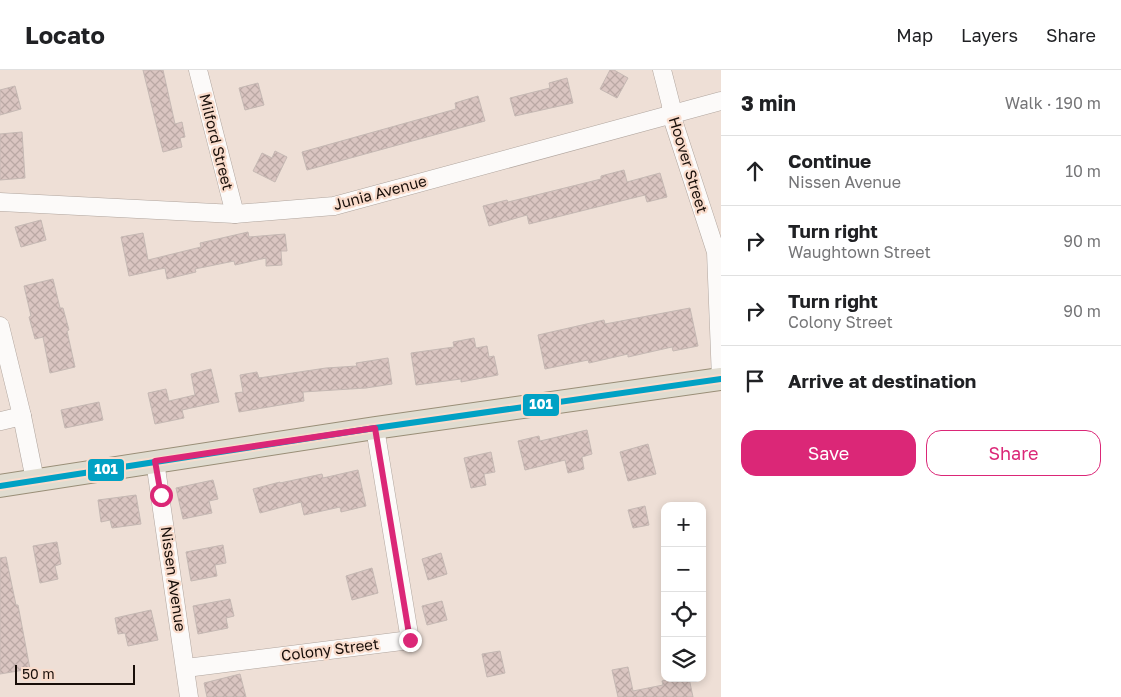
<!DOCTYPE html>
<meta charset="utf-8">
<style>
body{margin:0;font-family:"Golos Text",sans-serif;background:#f2f2f2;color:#202124}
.controls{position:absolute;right:15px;bottom:15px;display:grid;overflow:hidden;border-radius:10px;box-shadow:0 2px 8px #0003}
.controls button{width:45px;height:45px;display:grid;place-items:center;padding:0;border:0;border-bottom:1px solid #e0e0e0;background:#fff;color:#202124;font:25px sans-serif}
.scale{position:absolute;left:15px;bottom:12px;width:120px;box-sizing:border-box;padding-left:5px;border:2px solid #180e09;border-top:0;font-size:14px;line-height:18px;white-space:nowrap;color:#180e09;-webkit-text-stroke:4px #f9dccc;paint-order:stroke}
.stop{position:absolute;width:15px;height:15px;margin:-11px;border:4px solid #db2777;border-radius:50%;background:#fff}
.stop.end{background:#db2777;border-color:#fff;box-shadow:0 1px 5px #0008}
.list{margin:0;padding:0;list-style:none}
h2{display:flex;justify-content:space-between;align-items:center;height:65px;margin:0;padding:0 20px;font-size:21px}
h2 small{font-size:16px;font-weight:400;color:#757577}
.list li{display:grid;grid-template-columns:32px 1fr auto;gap:15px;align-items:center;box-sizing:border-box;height:70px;padding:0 20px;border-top:1px solid #e0e0e0}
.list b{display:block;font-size:19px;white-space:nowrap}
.list p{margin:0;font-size:16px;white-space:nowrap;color:#757577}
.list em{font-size:16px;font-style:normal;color:#757577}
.actions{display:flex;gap:10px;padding:15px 20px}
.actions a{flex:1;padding:11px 0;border:1px solid #db2777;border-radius:15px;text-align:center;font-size:18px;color:#db2777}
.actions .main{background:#db2777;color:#fff}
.icon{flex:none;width:28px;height:28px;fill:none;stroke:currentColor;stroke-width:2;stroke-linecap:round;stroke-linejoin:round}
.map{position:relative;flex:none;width:721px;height:627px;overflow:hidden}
header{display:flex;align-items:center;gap:30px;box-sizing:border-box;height:70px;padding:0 25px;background:#fff;border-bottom:1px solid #e0e0e0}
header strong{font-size:24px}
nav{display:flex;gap:28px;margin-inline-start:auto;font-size:18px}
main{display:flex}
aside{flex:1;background:#fff}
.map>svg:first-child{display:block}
.building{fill:url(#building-cross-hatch);stroke:#c5b8b3}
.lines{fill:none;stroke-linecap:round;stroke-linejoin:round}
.minor-casing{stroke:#b0a59e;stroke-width:19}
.major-casing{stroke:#998e77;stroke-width:24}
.minor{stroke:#fcfaf9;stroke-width:18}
.major{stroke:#e0dcd0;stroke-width:22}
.bus-1-casing{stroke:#f9dccc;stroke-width:10}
.bus-1{stroke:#01a1c4;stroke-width:6}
.route{stroke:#db2777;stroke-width:6}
.labels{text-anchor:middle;stroke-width:4.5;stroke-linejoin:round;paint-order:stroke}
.street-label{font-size:15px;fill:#180e09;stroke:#f9dccc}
.line-badge{stroke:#f9dccc;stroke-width:2}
.badge-label{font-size:14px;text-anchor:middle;font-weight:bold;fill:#fff}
</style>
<header>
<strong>Locato</strong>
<nav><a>Map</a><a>Layers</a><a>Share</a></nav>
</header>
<main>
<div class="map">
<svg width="721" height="627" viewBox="0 0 721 627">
<defs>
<pattern id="building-cross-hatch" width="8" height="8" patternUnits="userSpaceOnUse" patternTransform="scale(1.25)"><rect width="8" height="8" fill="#dac5c1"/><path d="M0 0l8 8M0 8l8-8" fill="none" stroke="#baa8a4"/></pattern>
</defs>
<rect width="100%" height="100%" fill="#eedfd6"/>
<g class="building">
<path d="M143,0H163L175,54L182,52L185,67L180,68L182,77L163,82Z"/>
<path d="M610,0H614L628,8L617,28L600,19Z"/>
<path d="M567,8L573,33L515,46L510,28L550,18L549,13Z"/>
<path d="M258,13L264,35L245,40L239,18Z"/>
<path d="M15,16L21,39L0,45V20Z"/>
<path d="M478,26L485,51L307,100L302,82L456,39L455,33Z"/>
<path d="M22,62L25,108L0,110V64Z"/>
<path d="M275,81L287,87L275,112L253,101L262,83L272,88Z"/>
<path d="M624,100L627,112L660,103L667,127L647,132L645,125L529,154L527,145L489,156L483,136L507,130L508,132L601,109V106Z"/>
<path d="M41,150L46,170L21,177L15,157Z"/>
<path d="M248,162L249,167L285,164L287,181H281L282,195L266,196V188L235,195L234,191L195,199L196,202L167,209L165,198L129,206L121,167L143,163L148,190L201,177L200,173Z"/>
<path d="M53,209L60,238H63L69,260L67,261L75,297L50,303L43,267L35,269L29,247L31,246L24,216Z"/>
<path d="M690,238L698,276L673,281L672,277L628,287V284L589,293L588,290L545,299L538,265L604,250L605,254Z"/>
<path d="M474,268L476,278L487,276L489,287L494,286L498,305L461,312V309L416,315L411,283L454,277L453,272Z"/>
<path d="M388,288L392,314L366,318L303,322L304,331L239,342L235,323L243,322L240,305L257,302L259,308L326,298L357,296L356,293Z"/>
<path d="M211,299L219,332L182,340L184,348L155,354L148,323L166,319L169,331L195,325L191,304Z"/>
<path d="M99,332L103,350L65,358L61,340Z"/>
<path d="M587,360L592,384L582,387L584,399L568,403L565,390L525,400L518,371L539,366L540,371Z"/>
<path d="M648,374L656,404L628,411L620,382Z"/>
<path d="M491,382L495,402L484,404L486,415L471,418L464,388Z"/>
<path d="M358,400L366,436L341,442L340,437L304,445L301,432L260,443L253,419L280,412V413L322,404L323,408Z"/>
<path d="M213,410L218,429L209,431L212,443L183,449L176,418Z"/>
<path d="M136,425L141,454L112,458L110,450L101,452L98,430Z"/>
<path d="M645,436L649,455L633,458L628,440Z"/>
<path d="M57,472L61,494L55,496L58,509L40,513L33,476Z"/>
<path d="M223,475L226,493L215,495L217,506L191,511L186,482Z"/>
<path d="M441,483L447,504L428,510L422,489Z"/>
<path d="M6,487L16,535H18L30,599L0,604V488Z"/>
<path d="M372,498L378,523L352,530L346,506Z"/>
<path d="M230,529L234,546L226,548L228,558L198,564L193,536Z"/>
<path d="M442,531L447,550L427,555L422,536Z"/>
<path d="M151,540L158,570L128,576L125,563L118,564L115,548Z"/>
<path d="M500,581L505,603L487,607L482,584Z"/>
<path d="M628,597L633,621L663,615L662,611L674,608H689L693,627H618L612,600Z"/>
<path d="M240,604L246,627H207L204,613Z"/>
</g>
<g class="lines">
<defs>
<g id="minor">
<path d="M198,0L235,144"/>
<path d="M662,0L671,35V44L716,182L721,309"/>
<path d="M0,132L235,144L334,136L721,31"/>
<path d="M0,256L22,346L35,410"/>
<path d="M1,351L22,346"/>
<path d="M155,391L189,627"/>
<path d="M186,598L410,570L375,358"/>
</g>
<path id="major" d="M0,416L375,358L721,309"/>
</defs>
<use href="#minor" class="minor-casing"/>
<use href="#major" class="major-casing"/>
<use href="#minor" class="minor"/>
<use href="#major" class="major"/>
<defs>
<path id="bus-1" d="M0,416L375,358L721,309"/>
</defs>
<use href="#bus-1" class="bus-1-casing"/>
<use href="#bus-1" class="bus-1"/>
</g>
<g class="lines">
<path class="route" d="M161,425L155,391L375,358L410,570"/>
</g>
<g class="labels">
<g class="street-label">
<text transform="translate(216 72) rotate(76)" y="5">Milford Street</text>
<text transform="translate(688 95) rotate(73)" y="5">Hoover Street</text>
<text transform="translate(380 123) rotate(-15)" y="5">Junia Avenue</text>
<text transform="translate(173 509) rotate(82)" y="5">Nissen Avenue</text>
<text transform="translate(330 580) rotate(-7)" y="5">Colony Street</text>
</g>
</g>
<g class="line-badge">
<rect x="522" y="323" width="38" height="24" rx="5" fill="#01a1c4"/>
<rect x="87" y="388" width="38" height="24" rx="5" fill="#01a1c4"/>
</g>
<g class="badge-label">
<text x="541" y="339">101</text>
<text x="106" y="404">101</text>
</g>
</svg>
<div class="controls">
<button>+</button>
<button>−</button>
<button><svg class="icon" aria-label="locate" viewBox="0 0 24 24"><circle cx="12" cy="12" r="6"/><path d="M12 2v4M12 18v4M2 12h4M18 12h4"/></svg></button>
<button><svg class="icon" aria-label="layers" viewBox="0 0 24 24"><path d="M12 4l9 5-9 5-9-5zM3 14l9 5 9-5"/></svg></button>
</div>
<div class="scale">50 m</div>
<div class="stop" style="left:161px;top:425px"></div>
<div class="stop end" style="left:410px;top:570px"></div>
</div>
<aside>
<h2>3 min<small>Walk · 190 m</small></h2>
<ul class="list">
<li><svg class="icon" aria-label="ahead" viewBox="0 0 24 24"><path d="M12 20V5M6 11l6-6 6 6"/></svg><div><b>Continue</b><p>Nissen Avenue</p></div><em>10 m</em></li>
<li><svg class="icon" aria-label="right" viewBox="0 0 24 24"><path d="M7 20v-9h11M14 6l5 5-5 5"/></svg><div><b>Turn right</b><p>Waughtown Street</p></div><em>90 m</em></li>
<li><svg class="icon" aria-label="right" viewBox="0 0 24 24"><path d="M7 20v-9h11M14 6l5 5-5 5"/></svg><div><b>Turn right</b><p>Colony Street</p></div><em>90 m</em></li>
<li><svg class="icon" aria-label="arrive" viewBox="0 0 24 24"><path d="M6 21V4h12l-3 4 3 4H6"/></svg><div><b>Arrive at destination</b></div></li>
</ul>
<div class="actions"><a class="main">Save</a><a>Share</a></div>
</aside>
</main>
